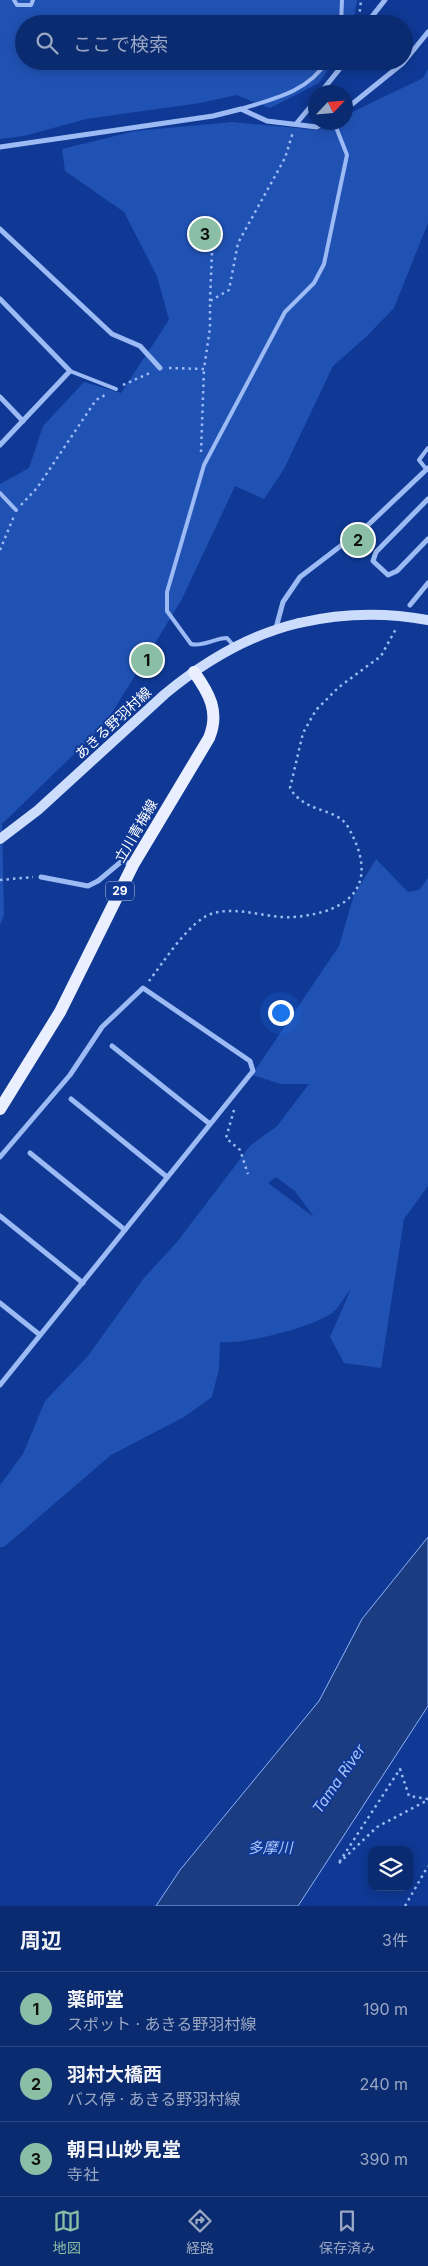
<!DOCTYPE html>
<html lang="ja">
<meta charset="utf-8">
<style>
body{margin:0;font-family:Inter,"Noto Sans JP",sans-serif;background:#143375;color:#f1f3f6}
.controls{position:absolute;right:15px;bottom:15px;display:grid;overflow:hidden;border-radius:10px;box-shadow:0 2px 12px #0003}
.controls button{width:45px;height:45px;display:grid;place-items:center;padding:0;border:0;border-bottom:1px solid #2b4783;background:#0b2b70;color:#f1f3f6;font:25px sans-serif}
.compass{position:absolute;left:308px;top:85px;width:45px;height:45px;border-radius:50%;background:#0b2b70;box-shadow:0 2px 12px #0003;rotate:64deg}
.you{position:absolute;left:280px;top:1012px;width:18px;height:18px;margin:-12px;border:4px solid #fff;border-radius:50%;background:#1a73e8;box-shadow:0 0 0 8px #1a73e833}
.badge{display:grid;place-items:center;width:32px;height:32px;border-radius:50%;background:#8abfa5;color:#111;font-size:16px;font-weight:700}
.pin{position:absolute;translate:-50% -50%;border:2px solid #fff;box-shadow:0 1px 5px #0006}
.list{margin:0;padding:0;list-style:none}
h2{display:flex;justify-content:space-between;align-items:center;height:65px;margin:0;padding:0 20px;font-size:21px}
h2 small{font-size:16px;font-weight:400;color:#9aa7c3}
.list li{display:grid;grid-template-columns:32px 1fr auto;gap:15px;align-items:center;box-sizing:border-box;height:75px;padding:0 20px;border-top:1px solid #2b4783}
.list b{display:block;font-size:19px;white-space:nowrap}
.list p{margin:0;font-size:16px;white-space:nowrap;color:#9aa7c3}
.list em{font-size:16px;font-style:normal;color:#9aa7c3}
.icon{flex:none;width:28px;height:28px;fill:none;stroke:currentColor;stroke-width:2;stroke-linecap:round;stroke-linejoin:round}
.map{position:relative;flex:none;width:428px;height:1906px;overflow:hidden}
.search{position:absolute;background:#0b2b70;box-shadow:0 2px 12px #0003;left:15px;right:15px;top:15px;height:55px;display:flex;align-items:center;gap:12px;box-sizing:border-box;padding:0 18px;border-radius:28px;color:#9aa7c3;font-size:19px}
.sheet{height:290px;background:#0b2b70}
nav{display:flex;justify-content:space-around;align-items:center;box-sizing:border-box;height:70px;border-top:1px solid #2b4783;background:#0b2b70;font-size:14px;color:#9aa7c3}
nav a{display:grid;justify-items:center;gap:2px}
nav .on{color:#8abfa5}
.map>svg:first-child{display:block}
.green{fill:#2052b4;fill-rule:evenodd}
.water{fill:#1b3c81;stroke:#8eb2f8}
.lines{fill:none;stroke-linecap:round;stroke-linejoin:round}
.path{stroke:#9cbaf4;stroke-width:2.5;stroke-dasharray:2.5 4;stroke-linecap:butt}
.lane{stroke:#9cbaf4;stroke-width:4}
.street{stroke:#9cbaf4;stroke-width:5}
.secondary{stroke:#ccdcfd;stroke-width:10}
.primary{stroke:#eaefff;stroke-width:12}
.secondary-bridge{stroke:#ccdcfd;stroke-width:10}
.labels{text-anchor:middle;stroke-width:4;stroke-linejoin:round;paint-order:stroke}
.shield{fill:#0f3995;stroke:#b7c4df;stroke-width:1}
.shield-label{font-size:12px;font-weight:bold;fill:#fff}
.street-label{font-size:14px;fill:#fff;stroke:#0f3995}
.water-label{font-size:15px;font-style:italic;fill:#a9c4fb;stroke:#0f3995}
</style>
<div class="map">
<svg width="428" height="1906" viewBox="0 0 428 1906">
<rect width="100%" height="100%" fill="#0f3995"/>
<g class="green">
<path d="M0,0H357L353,24H24V61H334L319,83L270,108L236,95L200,103L86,119L24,136L0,139Z"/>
<path d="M428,69V223L394,308L366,337L333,366L284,469L264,499L235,486L181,601L105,724L2,824L4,915L0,925V484L29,468L43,426L84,382L121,393L169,320L157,276L124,212L65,171L62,149L135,131L232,122L318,130L332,123L346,122V115L423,78Z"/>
<path d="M376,859L408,892L419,890L428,878V1186L404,1219L381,1368L344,1363L330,1337L351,1289C345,1296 339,1308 332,1313C313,1327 243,1345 220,1342L219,1369L212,1397L184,1417L111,1455L4,1547H0V1485L23,1454L45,1401L88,1356L144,1278L177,1242L250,1146L277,1126L309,1084H281L252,1075L339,946L354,895ZM276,1177L295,1191L314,1217L268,1183Z"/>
</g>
<path class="water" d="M428,1537V1706L298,1906H156L180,1870L319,1701L362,1619Z"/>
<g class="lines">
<g class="path">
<path d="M359,18L361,0"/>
<path d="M210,301L213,228"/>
<path d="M169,368L204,369L210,328V301L229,290L238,243L285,158L293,132"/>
<path d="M123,385L152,372"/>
<path d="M201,452L204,369"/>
<path d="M21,505L37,488L96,400L107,394"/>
<path d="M0,550L14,516"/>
<path d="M0,880L33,877"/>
<path d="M149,981C163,963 191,918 214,913C239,906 268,919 294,917C353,912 380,883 348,827C337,807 305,814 290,788L303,733L316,710L339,687L381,656L397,627"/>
<path d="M234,1110L226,1138L240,1150L248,1174"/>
<path d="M428,1799L409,1796L400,1769L338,1864L377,1827L428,1800"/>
<path d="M405,1906L428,1866"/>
</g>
<g class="lane">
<path d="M14,0L17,5H31L33,0"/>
<path d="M341,24L342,0"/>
<path d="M241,109C273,99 308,92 327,61"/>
<path d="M70,371L116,389"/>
<path d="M427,470L419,460L428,448"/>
<path d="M0,493L16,510"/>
<path d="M234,646L227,638C215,638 203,647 191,644L167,611V592L204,465L285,312L314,283L324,264L347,155L334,122"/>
</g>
<g class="street">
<path d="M366,24L385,0"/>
<path d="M321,92L346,61"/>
<path d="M346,109L403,63L428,32"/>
<path d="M296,124L316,100"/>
<path d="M0,147L213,116L241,109L267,121L317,127L325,122"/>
<path d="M0,229L112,334L140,346L160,368"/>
<path d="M0,299L70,371L0,445"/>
<path d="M0,397L23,421"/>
<path d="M428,499L376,552L373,561L388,575L397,571L428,539"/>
<path d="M410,605L428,583"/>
<path d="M276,628L283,602L300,577L368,525L428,468"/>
<path d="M41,877L88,886L98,881L122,861L133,864"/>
<path d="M112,1046L210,1124"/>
<path d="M71,1099L167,1177"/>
<path d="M30,1153L125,1230"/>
<path d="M0,1157L70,1075L102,1027L143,988L250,1061L253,1071L0,1385"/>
<path d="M0,1216L83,1283"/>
<path d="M0,1303L40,1335"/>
</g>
<path class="secondary" d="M0,839L38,810L165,694C205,661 248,635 299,623"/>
<path class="primary" d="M0,1109L60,1012L133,865L209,738C220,712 209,693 194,672"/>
<path class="secondary-bridge" d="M299,623C342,613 384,612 428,620"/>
</g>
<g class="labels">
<rect class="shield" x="106" y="881.5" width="28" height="19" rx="4"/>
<g class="shield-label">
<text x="120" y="895">29</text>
</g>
<g class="street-label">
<text transform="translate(113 723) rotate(-43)" y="5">あきる野羽村線</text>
<text transform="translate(136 831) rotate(-60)" y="5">立川青梅線</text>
</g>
<g class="water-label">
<text transform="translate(339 1779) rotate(-55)" y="5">Tama River</text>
<text x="270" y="1853">多摩川</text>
</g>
</g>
</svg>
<div class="controls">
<button><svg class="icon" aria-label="layers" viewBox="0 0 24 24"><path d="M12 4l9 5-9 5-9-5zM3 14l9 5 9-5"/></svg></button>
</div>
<svg class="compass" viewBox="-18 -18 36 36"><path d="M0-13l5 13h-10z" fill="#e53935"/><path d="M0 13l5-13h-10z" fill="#9aa7c3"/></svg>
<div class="you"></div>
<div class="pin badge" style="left:147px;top:660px">1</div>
<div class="pin badge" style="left:358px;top:540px">2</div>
<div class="pin badge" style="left:205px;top:234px">3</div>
<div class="search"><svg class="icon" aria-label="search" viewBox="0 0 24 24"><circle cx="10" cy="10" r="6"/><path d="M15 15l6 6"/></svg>ここで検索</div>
</div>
<section class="sheet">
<h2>周辺<small>3件</small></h2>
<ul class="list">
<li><span class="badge">1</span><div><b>薬師堂</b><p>スポット · あきる野羽村線</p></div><em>190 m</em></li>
<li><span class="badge">2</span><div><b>羽村大橋西</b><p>バス停 · あきる野羽村線</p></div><em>240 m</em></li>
<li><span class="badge">3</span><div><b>朝日山妙見堂</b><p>寺社</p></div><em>390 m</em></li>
</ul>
</section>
<nav>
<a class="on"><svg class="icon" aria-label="map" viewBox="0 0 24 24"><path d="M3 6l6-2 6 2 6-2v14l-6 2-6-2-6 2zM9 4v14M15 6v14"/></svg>地図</a>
<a><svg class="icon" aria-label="directions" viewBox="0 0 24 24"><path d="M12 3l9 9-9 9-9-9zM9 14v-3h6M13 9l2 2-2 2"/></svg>経路</a>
<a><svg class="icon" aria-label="saved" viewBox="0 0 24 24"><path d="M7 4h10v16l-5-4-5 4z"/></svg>保存済み</a>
</nav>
